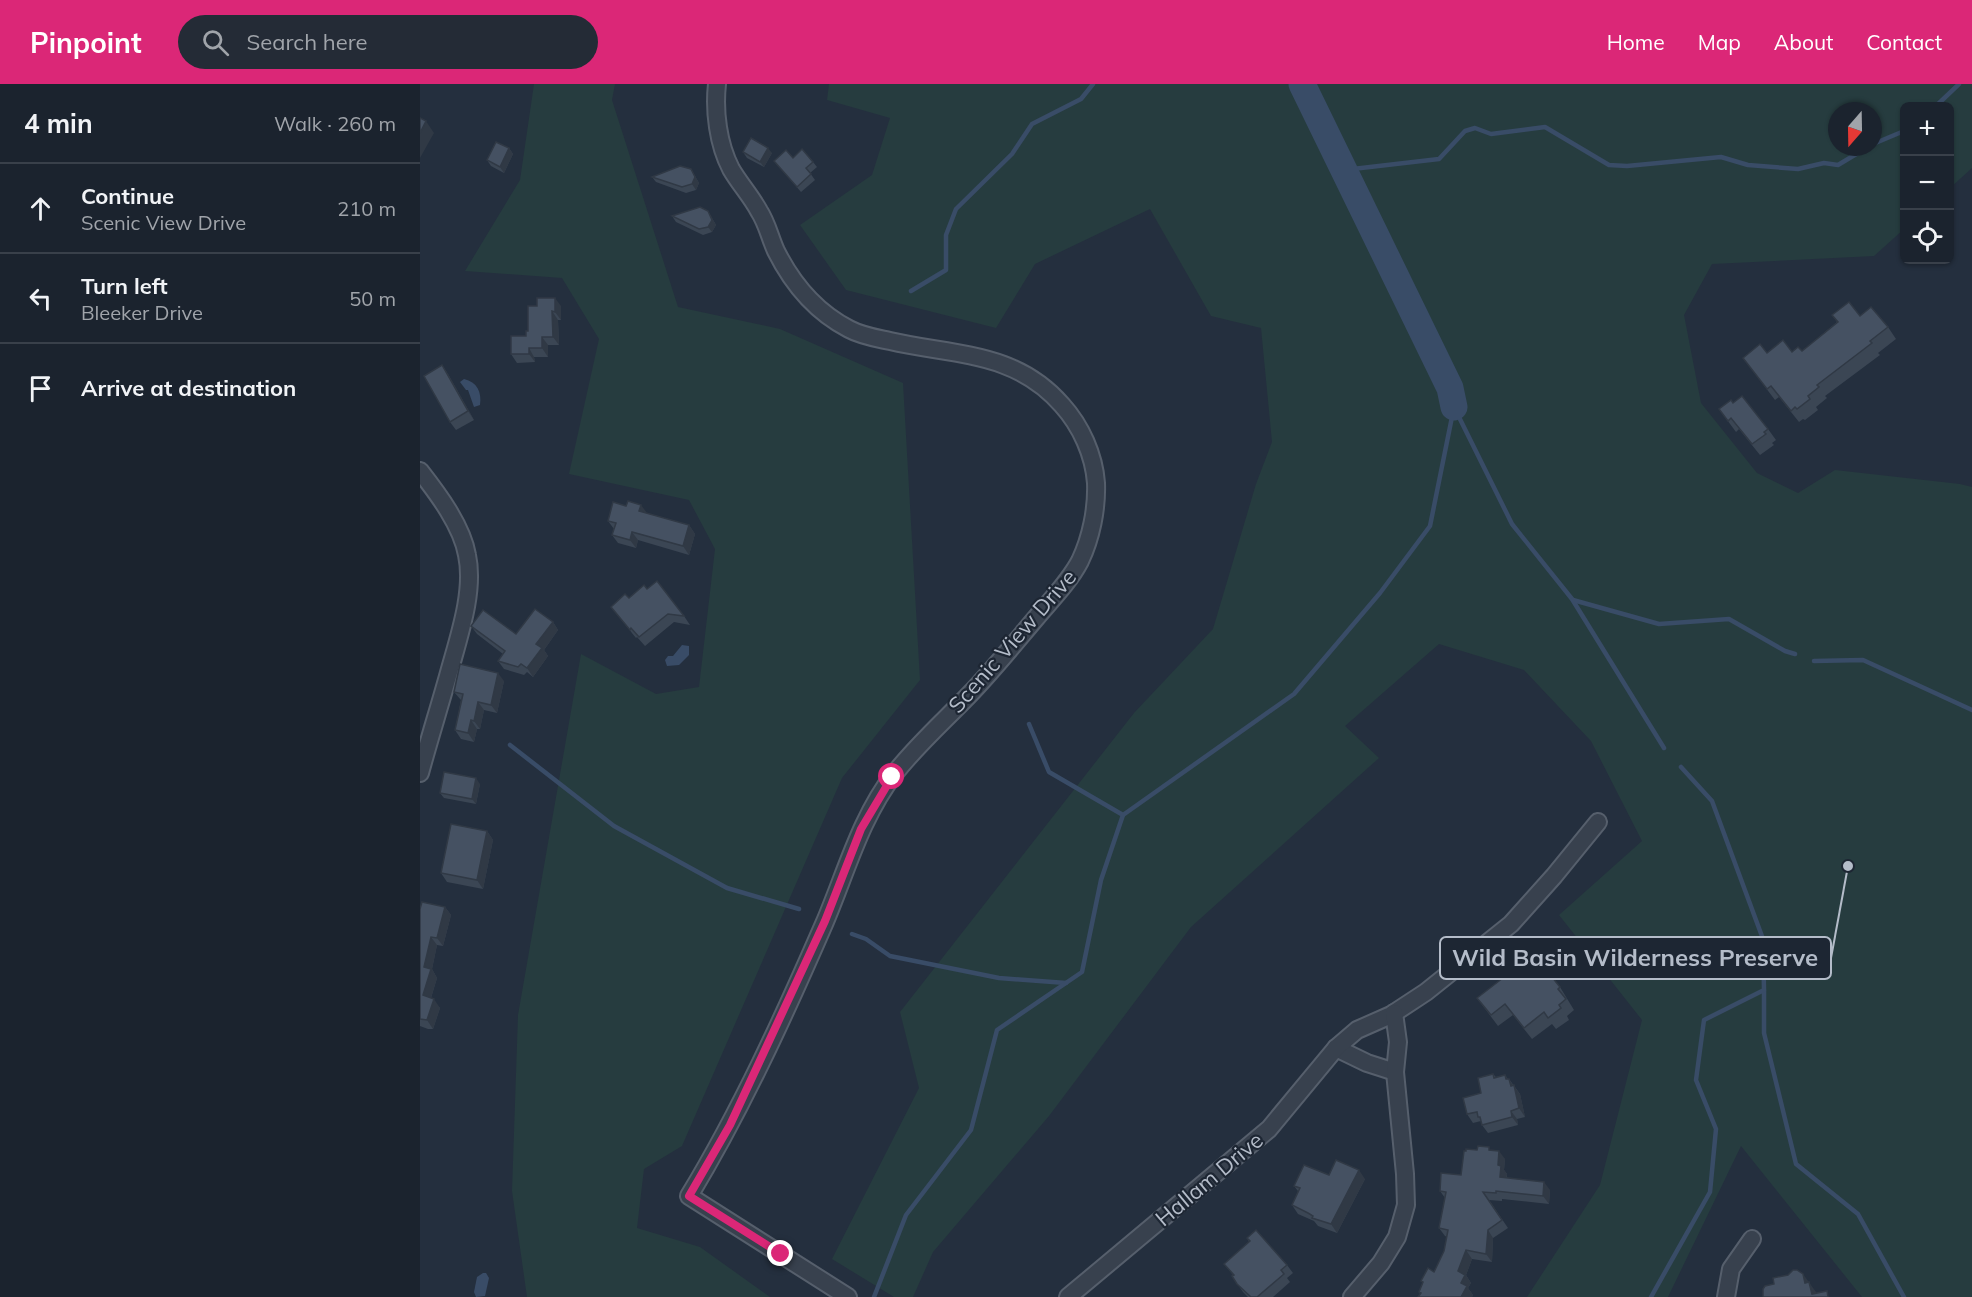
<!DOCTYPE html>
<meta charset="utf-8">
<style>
body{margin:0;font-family:Mulish,sans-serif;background:#242b36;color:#f1f3f6}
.controls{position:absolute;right:18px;top:18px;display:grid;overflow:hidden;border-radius:9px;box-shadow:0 2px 4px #0004}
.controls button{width:54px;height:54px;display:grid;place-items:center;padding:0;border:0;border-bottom:2px solid #39404a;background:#1b232e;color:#f1f3f6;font:30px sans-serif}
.compass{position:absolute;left:1408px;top:18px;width:54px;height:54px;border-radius:50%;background:#1b232e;box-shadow:0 2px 4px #0004;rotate:200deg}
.stop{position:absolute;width:18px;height:18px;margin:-14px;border:4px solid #db2777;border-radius:50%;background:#fff}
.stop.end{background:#db2777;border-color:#fff;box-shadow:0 2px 6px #0008}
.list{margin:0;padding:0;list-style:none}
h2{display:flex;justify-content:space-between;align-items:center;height:78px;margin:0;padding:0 24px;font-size:26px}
h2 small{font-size:20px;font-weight:400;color:#a0a4aa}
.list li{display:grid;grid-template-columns:39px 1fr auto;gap:18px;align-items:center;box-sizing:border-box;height:90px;padding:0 24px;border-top:2px solid #39404a}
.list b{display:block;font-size:22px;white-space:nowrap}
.list p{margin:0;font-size:20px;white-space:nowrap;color:#a0a4aa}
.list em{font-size:20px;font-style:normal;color:#a0a4aa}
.icon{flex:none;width:33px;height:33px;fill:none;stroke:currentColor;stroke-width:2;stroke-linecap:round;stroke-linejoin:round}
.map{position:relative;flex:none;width:1552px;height:1213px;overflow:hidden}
header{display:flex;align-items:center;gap:36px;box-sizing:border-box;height:84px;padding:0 30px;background:#db2777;color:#fff}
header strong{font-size:28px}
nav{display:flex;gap:33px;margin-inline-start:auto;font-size:21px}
.search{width:420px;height:54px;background:#242b36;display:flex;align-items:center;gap:15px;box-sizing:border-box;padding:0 21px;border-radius:33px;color:#a0a4aa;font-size:22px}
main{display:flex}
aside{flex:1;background:#1b232e}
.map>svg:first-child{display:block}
.green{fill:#263c3f;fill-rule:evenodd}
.water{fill:#394c67}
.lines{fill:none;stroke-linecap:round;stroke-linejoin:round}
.stream{stroke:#394c67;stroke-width:4.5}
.river{stroke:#394c67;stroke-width:27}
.street-casing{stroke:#565f6c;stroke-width:20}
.street{stroke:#38414e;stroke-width:16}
.wall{fill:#3b4654}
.shaded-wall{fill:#303945}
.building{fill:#455162;stroke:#303945;stroke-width:1.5}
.route{stroke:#db2777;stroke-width:8}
.labels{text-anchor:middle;stroke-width:4.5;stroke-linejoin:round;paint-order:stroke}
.street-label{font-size:22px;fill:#b4bcc9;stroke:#1d2633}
.leader{fill:none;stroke:#b4bcc9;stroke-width:2}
.callout-dot{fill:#b4bcc9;stroke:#1d2633;stroke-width:2}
.callout{fill:#1d2633;stroke:#b4bcc9;stroke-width:2}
.callout-label{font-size:24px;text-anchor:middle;font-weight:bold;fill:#b4bcc9}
</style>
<header>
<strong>Pinpoint</strong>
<div class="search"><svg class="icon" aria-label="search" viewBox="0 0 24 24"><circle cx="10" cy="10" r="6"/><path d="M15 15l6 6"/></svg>Search here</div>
<nav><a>Home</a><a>Map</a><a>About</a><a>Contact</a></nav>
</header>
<main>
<aside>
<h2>4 min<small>Walk · 260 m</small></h2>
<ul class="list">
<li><svg class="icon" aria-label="ahead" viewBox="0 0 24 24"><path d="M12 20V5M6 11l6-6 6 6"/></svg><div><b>Continue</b><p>Scenic View Drive</p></div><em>210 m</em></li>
<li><svg class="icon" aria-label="left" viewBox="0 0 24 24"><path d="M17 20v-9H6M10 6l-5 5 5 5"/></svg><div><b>Turn left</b><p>Bleeker Drive</p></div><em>50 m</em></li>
<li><svg class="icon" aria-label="arrive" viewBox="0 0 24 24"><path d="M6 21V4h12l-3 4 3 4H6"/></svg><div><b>Arrive at destination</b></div></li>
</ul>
</aside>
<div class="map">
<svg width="1552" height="1213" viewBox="0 0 1552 1213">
<rect width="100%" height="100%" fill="#242f3e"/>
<g class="green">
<path d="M114,0H195L192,16L258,223L360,245L483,299L500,596L422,694L262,1062L224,1085L217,1144L280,1163L350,1213H107L92,1107L98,931L161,570L236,610L279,603L295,465L269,416L149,390L179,255L142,194L45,187L100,96Z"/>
<path d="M409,0H1552V84L1530,104V22H1484V145L1454,172L1292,180L1264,231L1281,319L1337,389L1378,409L1415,386L1540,400L1552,403V1213H1442L1321,1062L1248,1213H1107L1180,1101L1222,936L1139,831L1222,757L1171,657L1104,586L1019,560L925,642L959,674L771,843L629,1032L513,1168L493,1213H474L412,1175L499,1004L480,928L714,629L793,545L836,400L852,358L841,244L791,232L730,125L615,180L576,244L426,206L380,141L452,91L470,34L407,16ZM1417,27H1453V63H1417Z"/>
</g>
<g class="water">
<path d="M44,295C57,298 62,308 60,321L54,323L48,306H46L40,298Z"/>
<path d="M262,561L269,562V571L259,581L247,582L245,576L248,572H253Z"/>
<path d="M63,1189H66L69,1194L65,1212L56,1213L54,1208L57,1193Z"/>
</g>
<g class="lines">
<g class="stream">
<path d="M1516,22L1539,0"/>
<path d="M1453,60L1484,47"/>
<path d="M924,86L1019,75L1045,47L1055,44L1071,50L1125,43L1189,81L1207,82L1301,73L1328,81L1378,85L1404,79L1418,81L1448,63"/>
<path d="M491,207L526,186V151L536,125L592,70L612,40L661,15L673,0"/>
<path d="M1034,323L1092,440L1152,515L1244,664"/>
<path d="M1153,516L1239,540L1309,535L1365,567L1375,570"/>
<path d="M1394,577L1443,576L1552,626"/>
<path d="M609,640L629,688L703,731"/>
<path d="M90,661L194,742L307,804L379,825"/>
<path d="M432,850L446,855L470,872L579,894L646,899"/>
<path d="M1344,906V949L1376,1080L1438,1130L1484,1213"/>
<path d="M454,1213L486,1131L551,1046L577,946L662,888L681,796L703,731L874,610L960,509L1010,442L1034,323"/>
<path d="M1231,1213L1290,1108L1296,1045L1276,996L1284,936L1344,906L1343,855L1292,717L1261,683"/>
</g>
<path class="river" d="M882,0L1030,304L1034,323"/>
<defs>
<g id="street">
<path d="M297,0C294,27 298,60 311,85C319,99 331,112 339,127C347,139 350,154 356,167C372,199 396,228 429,245C442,252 456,254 470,257C535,272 595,267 642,321C661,342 674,371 676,399C677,425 671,454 660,477C649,498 631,516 616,534C594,560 573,586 549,611C524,637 497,661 475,689C440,734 426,789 404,840C364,932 321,1026 269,1112L428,1213"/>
<path d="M0,387C18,410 42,442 47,471C55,508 38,555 28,592C19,624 9,656 0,689"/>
<path d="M916,964L947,979L975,988"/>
<path d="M648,1213L849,1045L916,964L937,946L971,931L1006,908L1091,840L1134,792L1178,738"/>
<path d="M932,1213L961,1179L977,1153L986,1121L985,1090L975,988L978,958L974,929"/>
<path d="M1306,1213L1311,1185L1332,1155"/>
</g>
</defs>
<use href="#street" class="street-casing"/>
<use href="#street" class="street"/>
</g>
<g class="wall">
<path d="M89,64L93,70L84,89L71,82L67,76Z"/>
<path d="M323,68L352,69L344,83L327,74Z"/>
<path d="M373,74L393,78L397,83L390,89L395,96L381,108L354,77Z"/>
<path d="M271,85L279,99L276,106L266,109L236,98L232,93Z"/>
<path d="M288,127L296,141L292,148L283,151L256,138L252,132Z"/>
<path d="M117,222H141V236H138L139,261H128V273H114L115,278L97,279L91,270L106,252Z"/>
<path d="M1412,231L1440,232L1468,243L1476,255L1458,269L1460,271L1405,312L1407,314L1396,323L1398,326L1385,336L1383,335L1379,338L1359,313L1355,316L1323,274L1347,269L1382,267L1417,238Z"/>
<path d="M22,281L28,290L54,336L36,346L30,338Z"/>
<path d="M1313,319L1348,345L1356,356L1352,359L1354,361L1340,371L1319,345L1316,348L1299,325Z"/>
<path d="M227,429L269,441L275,450L269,471L218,456L216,464L198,459L192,451L194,445L188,437Z"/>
<path d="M227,505L264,532L270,541L254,538L225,562L217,553L216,554L191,523Z"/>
<path d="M133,538L138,546L124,566L128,572L113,593L107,588L104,591L84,585L78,577L83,570L57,550L51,542L96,550Z"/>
<path d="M84,597L77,629L64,626L60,645H57L54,658L41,655L35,646L41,616L34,608Z"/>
<path d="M60,700L56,720L24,714L20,709Z"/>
<path d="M67,747L73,756L63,805L27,798L21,789Z"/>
<path d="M25,823L31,831L23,862L17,861L12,885L17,894L11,914L20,924L13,945H8L0,942V825Z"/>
<path d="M1115,880L1140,903L1154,926L1147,932L1149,936L1136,945L1132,940L1112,955L1093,931L1078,942L1057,914Z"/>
<path d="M1073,990L1076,993L1085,991L1088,995H1089L1100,1010L1105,1033L1097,1035L1098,1041L1068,1049L1062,1041L1061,1037L1053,1039L1047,1030Z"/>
<path d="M1057,1066H1071L1085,1075L1084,1086L1087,1090V1094L1130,1106L1129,1120L1082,1115V1117L1069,1116L1088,1144L1073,1154L1072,1178L1052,1175L1046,1191L1051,1199L1048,1204L1053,1211L1052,1213H998L1000,1210L999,1208L1003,1199L1001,1197L1014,1188L1024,1167L1027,1153L1025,1152L1019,1144L1025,1114L1020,1107L1041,1091Z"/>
<path d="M909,1091L945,1095L917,1149L898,1142L894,1137L878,1130L872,1121L878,1107L874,1102Z"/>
<path d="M827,1154L867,1181L873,1189L867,1194L870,1198L853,1213H828L823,1208L812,1192L813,1191L804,1180L829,1158Z"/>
</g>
<g class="shaded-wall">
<path d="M6,37L14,49L0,74V49Z"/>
<path d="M89,64L93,70L84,89L80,83Z"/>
<path d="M348,64L352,69L344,83L340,78Z"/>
<path d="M271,85L279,99L276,106L272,100Z"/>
<path d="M288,127L296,141L292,148L288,143Z"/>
<path d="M135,214L141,222V236L135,228Z"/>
<path d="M132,227L138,236L139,261L133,253Z"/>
<path d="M122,253L128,261V273L122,264Z"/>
<path d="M109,264L114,273L115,278L109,270Z"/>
<path d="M22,281L28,290L54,336L48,327Z"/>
<path d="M221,421L227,429L219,427Z"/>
<path d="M269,441L275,450L269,471L263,462Z"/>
<path d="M212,448L218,456L216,464L210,456Z"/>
<path d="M133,538L138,546L124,566L128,572L113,593L107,584L116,560Z"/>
<path d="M78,589L84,597L77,629L71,621Z"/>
<path d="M58,618L64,626L60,645L54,637Z"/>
<path d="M51,636L57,645L54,658L48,649Z"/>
<path d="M56,694L60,700L56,720L52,715Z"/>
<path d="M67,747L73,756L63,805L57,796Z"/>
<path d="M25,823L31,831L23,862L17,854Z"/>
<path d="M11,853L17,861L12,885L17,894L9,920L3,911L4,883Z"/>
<path d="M14,915L20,924L13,945L7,936Z"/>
<path d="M1085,991L1100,1010L1105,1033L1099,1024Z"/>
<path d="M1091,1027L1097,1035L1098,1041L1092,1033Z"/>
<path d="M1079,1067L1085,1075L1084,1086L1087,1090L1086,1101L1080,1093L1078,1081Z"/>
<path d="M939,1086L945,1095L917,1149L911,1140Z"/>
<path d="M1124,1098L1130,1106L1129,1120L1123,1112Z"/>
<path d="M1068,1146L1073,1154L1072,1178L1066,1170Z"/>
<path d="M1046,1166L1052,1175L1046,1191L1051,1199L1048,1204L1053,1211L1052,1213H1041V1199L1038,1187Z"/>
<path d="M1383,1190L1396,1208L1397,1213H1394L1385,1199Z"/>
</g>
<g class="building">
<path d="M0,34L6,37L0,49Z"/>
<path d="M331,54L348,64L340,78L323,68Z"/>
<path d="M76,58L89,64L80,83L67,76Z"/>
<path d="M382,65L393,78L386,84L391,90L377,103L354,77L366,66L373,74Z"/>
<path d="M260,82L271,85L275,93L272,100L262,103L232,93Z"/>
<path d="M280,123L288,127L292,136L288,143L279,145L252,132Z"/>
<path d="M117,214H135V228L132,227L133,253H122V264H109V270H91V252H106V247H108V222H117Z"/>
<path d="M1429,218L1440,232L1451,223L1468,243L1450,257L1452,259L1397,301L1399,303L1388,312L1390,315L1377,325L1375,323L1371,327L1351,302L1347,305L1323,274L1340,260L1347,269L1363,256L1372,268L1378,263L1382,267L1418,238L1412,231Z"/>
<path d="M22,281L48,327L30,338L4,292Z"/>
<path d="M1322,312L1348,345L1344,348L1346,350L1332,360L1311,334L1308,337L1299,325L1311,316L1313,319Z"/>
<path d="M208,417L221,421L219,427L269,441L263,462L212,448L210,456L192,451L196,439L188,437L193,418L206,422Z"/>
<path d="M237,497L264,532L248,530L219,553L211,544L210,546L191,523L205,510L209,514L224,501L227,505Z"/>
<path d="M115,525L133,538L116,560L122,564L107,584L101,580L98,583L78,577L85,567L51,542L63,526L96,550Z"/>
<path d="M40,580L78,589L71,621L58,618L54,637L51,636L48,649L35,646L43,610L34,608Z"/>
<path d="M24,688L56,694L52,715L20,709Z"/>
<path d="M31,740L67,747L57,796L21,789Z"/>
<path d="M2,818L25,823L17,854L11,853L4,883L11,885L3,911L14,915L7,936L0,935V825Z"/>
<path d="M1110,873L1115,880L1119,877L1140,903L1138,905L1146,915L1139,921L1141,924L1128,934L1124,928L1104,944L1085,920L1071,931L1057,914Z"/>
<path d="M1073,990L1074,994L1085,991L1086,995H1089L1091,1002L1094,1001L1099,1024L1091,1027L1092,1033L1062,1041L1060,1033H1058L1057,1028L1047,1030L1043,1014L1061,1009L1058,994Z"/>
<path d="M1058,1062L1069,1063V1066L1079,1067L1078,1081L1081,1082L1080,1093L1124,1098L1123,1112L1076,1107V1109L1063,1108L1082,1136L1068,1146L1066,1170L1046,1166L1038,1187L1045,1191L1041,1199L1047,1202L1041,1213H998L1001,1209L999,1208L1003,1198L1001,1197L1008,1184L1014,1188L1024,1167L1028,1146L1019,1144L1026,1108L1020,1107L1021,1089L1041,1091L1044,1067H1046V1065L1057,1066Z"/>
<path d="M916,1076L939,1086L911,1140L892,1134L893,1132L888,1129L872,1121L880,1104L874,1102L884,1081L909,1091Z"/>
<path d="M836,1146L867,1181L861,1186L864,1190L837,1213H831L817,1200L812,1192L814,1191L804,1180L830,1157L827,1154Z"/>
<path d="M1373,1186H1377L1383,1190L1385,1199L1389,1198L1392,1210L1407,1207L1408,1213H1344L1343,1212V1205L1345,1202L1354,1200L1353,1194L1368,1191Z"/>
</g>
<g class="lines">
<path class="route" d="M361,1170L269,1112L310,1041L405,837L441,745L472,693"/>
</g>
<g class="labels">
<g class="street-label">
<text transform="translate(592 557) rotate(-49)" y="8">Scenic View Drive</text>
<text transform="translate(789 1095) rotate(-40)" y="8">Hallam Drive</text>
</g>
</g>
<path class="leader" d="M1428 782L1411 874"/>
<circle class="callout-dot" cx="1428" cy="782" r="6"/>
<rect class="callout" x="1020" y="853" width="391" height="42" rx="6"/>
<g class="callout-label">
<text x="1215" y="882">Wild Basin Wilderness Preserve</text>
</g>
</svg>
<div class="controls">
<button>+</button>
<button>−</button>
<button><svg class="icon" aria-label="locate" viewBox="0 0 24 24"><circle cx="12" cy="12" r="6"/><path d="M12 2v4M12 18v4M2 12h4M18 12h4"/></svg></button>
</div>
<svg class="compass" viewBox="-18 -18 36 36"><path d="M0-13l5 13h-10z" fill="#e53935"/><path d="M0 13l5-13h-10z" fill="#a0a4aa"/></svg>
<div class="stop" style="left:472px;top:693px"></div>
<div class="stop end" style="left:361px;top:1170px"></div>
</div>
</main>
